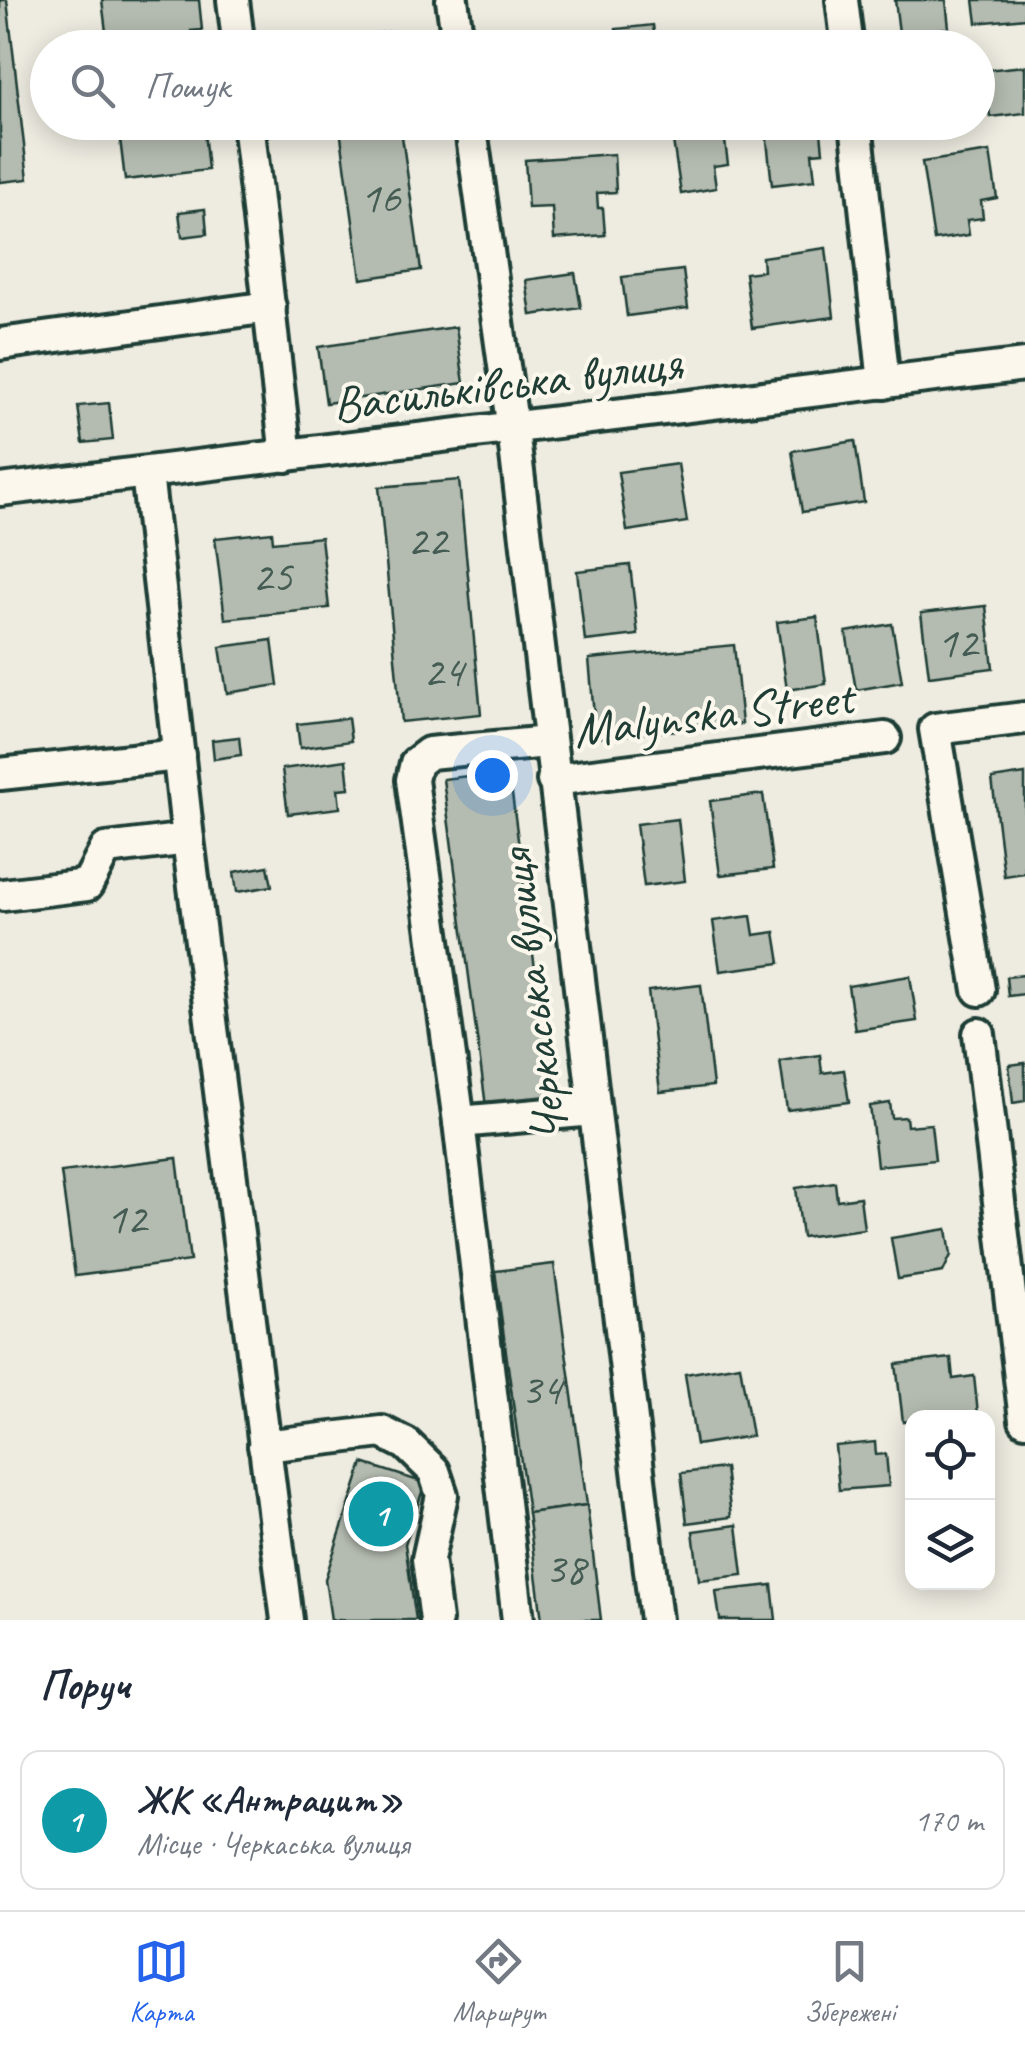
<!DOCTYPE html>
<html lang="uk">
<meta charset="utf-8">
<style>
body{margin:0;font-family:Caveat,sans-serif;background:#f2f2f3;color:#1f2937}
.controls{position:absolute;right:30px;bottom:30px;display:grid;overflow:hidden;border-radius:20px;box-shadow:0 5px 25px #0003}
.controls button{width:90px;height:90px;display:grid;place-items:center;padding:0;border:0;border-bottom:2px solid #e0e1e3;background:#fff;color:#1f2937;font:50px sans-serif}
.you{position:absolute;left:492px;top:775px;width:35px;height:35px;margin:-25px;border:8px solid #fff;border-radius:50%;background:#1a73e8;box-shadow:0 0 0 15px #1a73e833}
.badge{display:grid;place-items:center;width:65px;height:65px;border-radius:50%;background:#2563eb;color:#fff;font-size:32px;font-weight:700}
.pin{position:absolute;translate:-50% -50%;border:5px solid #fff;box-shadow:0 2px 10px #0006}
.list{margin:0;padding:0;list-style:none}
h2{display:flex;justify-content:space-between;align-items:center;height:130px;margin:0;padding:0 40px;font-size:42px}
h2 small{font-size:32px;font-weight:400;color:#747a83}
.list li{display:grid;grid-template-columns:65px 1fr auto;gap:30px;align-items:center;box-sizing:border-box;height:140px;margin:0 20px 20px;padding:0 20px;border:2px solid #e0e1e3;border-radius:20px}
.list b{display:block;font-size:38px;white-space:nowrap}
.list p{margin:0;font-size:32px;white-space:nowrap;color:#747a83}
.list em{font-size:32px;font-style:normal;color:#747a83}
.icon{flex:none;width:55px;height:55px;fill:none;stroke:currentColor;stroke-width:2;stroke-linecap:round;stroke-linejoin:round}
.map{position:relative;flex:none;width:1025px;height:1620px;overflow:hidden}
.search{position:absolute;background:#fff;box-shadow:0 5px 25px #0003;left:30px;right:30px;top:30px;height:110px;display:flex;align-items:center;gap:25px;box-sizing:border-box;padding:0 35px;border-radius:55px;color:#747a83;font-size:38px}
.sheet{height:290px;background:#fff}
nav{display:flex;justify-content:space-around;align-items:center;box-sizing:border-box;height:140px;border-top:2px solid #e0e1e3;background:#fff;font-size:28px;color:#747a83}
nav a{display:grid;justify-items:center;gap:5px}
nav .on{color:#2563eb}
.map>svg:first-child{display:block}
.building{fill:#b4bbb0;stroke:#1f3d34;stroke-width:2.5}
.lines{fill:none;stroke-linecap:round;stroke-linejoin:round}
.minor-casing{stroke:#1f3d34;stroke-width:38}
.minor{stroke:#fbf7ec;stroke-width:30}
.labels{text-anchor:middle;stroke-width:8;stroke-linejoin:round;paint-order:stroke}
.number-label{font-size:45px;fill:#445c53}
.street-label{font-size:50px;fill:#1f3d34;stroke:#fbf7ec}
</style>
<div class="map">
<svg width="1025" height="1620" viewBox="0 0 1025 1620">
<rect width="100%" height="100%" fill="#eeece1"/>
<filter id="ink" filterUnits="userSpaceOnUse"><feTurbulence type="fractalNoise" baseFrequency=".01" numOctaves="2"/><feDisplacementMap in="SourceGraphic" scale="20" xChannelSelector="R" yChannelSelector="G"/><feConvolveMatrix kernelMatrix="1 2 1 2 8 2 1 2 1" color-interpolation-filters="sRGB"/></filter>
<g filter="url(#ink)">
<g class="building">
<path d="M0,0H7L28,179L0,182Z"/>
<path d="M102,0H199L202,30L191,31L193,48H108Z"/>
<path d="M895,0H946L949,28L899,33Z"/>
<path d="M974,0H1025V18L977,23Z"/>
<path d="M653,25L656,48H618L616,29Z"/>
<path d="M388,32L390,48H329L328,41Z"/>
<path d="M813,39L815,48H753Z"/>
<path d="M1025,66V113L990,117L985,70Z"/>
<path d="M118,122H203L208,170L125,180Z"/>
<path d="M339,122H400L421,270L361,279Z"/>
<path d="M820,122L823,152L812,153L815,180L772,185L765,123Z"/>
<path d="M723,126L728,164L713,166L716,188L681,194L672,134Z"/>
<path d="M990,152L997,198L981,201L983,218L967,220L969,235L934,240L922,162Z"/>
<path d="M614,154L616,192L597,193L598,208H603L605,235L554,239L552,207L528,208L525,160Z"/>
<path d="M205,209L207,234L182,237L179,212Z"/>
<path d="M826,248L834,317L752,328L745,273L763,271L762,257Z"/>
<path d="M683,270L688,308L627,316L622,277Z"/>
<path d="M575,273L581,308L531,315L526,280Z"/>
<path d="M456,327L464,383L326,403L318,347Z"/>
<path d="M109,403L113,440L83,443L78,406Z"/>
<path d="M855,441L864,502L802,512L792,451Z"/>
<path d="M678,464L687,522L627,531L618,472Z"/>
<path d="M459,480L481,714L401,722L379,487Z"/>
<path d="M272,532L273,542L321,537L329,608L225,619L215,538Z"/>
<path d="M630,565L638,635L585,641L577,571Z"/>
<path d="M986,606L993,668L929,676L921,613Z"/>
<path d="M817,617L826,684L787,690L777,622Z"/>
<path d="M892,624L902,682L856,690L846,632Z"/>
<path d="M272,640L278,685L227,693L220,647Z"/>
<path d="M734,645L742,724L596,738L589,659Z"/>
<path d="M348,718L351,741L300,748L297,724Z"/>
<path d="M239,737L241,755L214,759L212,740Z"/>
<path d="M346,760L349,788L338,789L340,808L288,814L282,769Z"/>
<path d="M509,771L553,1106L487,1114L443,779Z"/>
<path d="M1025,774V873L1004,876L992,779Z"/>
<path d="M763,794L773,869L720,875L710,801Z"/>
<path d="M678,819L685,881L644,886L636,824Z"/>
<path d="M268,866L272,886L237,892L234,872Z"/>
<path d="M751,916L754,935L775,932L780,963L720,971L713,921Z"/>
<path d="M1025,975V994L1008,996L1006,977Z"/>
<path d="M910,976L917,1021L855,1030L848,986Z"/>
<path d="M701,985L713,1086L660,1092L648,991Z"/>
<path d="M820,1055L822,1073L844,1070L849,1102L787,1110L780,1061Z"/>
<path d="M1025,1063V1101L1013,1103L1009,1065Z"/>
<path d="M890,1103L892,1118L906,1117L907,1126L931,1124L935,1160L877,1166L870,1106Z"/>
<path d="M177,1158L190,1261L75,1276L61,1172Z"/>
<path d="M835,1182L837,1200L860,1197L864,1229L802,1237L796,1188Z"/>
<path d="M947,1229L951,1255L943,1272L898,1279L891,1238Z"/>
<path d="M554,1264L587,1505L528,1513L495,1271Z"/>
<path d="M951,1358L953,1379L974,1376L978,1414L912,1418V1421L903,1422L896,1364Z"/>
<path d="M740,1365L752,1436L696,1445L685,1374Z"/>
<path d="M875,1442L876,1455L886,1454L889,1486L839,1490L835,1446Z"/>
<path d="M363,1463L425,1483L405,1544L416,1620H331L325,1579Z"/>
<path d="M725,1468L731,1517L687,1523L681,1473Z"/>
<path d="M587,1505L601,1620H542L528,1513Z"/>
<path d="M737,1525L743,1575L699,1580L693,1531Z"/>
<path d="M772,1585L776,1620H720L716,1591Z"/>
</g>
<g class="lines">
<defs>
<g id="minor">
<path d="M233,0L239,48"/>
<path d="M452,0L459,48"/>
<path d="M842,0L848,48"/>
<path d="M248,122L286,456"/>
<path d="M470,122L513,430L656,1620"/>
<path d="M856,122L884,383"/>
<path d="M0,344L270,307"/>
<path d="M0,490L1025,365"/>
<path d="M0,774L179,755"/>
<path d="M553,780L885,738"/>
<path d="M188,839L287,1620"/>
<path d="M3,895L87,885L106,849L188,839L147,473"/>
<path d="M979,990L935,729L1025,718"/>
<path d="M979,1034L1025,1420"/>
<path d="M459,1122L593,1110"/>
<path d="M264,1446L382,1432L406,1444L434,1471L442,1495L428,1559L436,1620"/>
<path d="M518,1620L459,1122L412,780L416,763L429,753L548,742"/>
</g>
</defs>
<use href="#minor" class="minor-casing"/>
<use href="#minor" class="minor"/>
</g>
</g>
<g class="labels">
<g class="number-label">
<text x="380" y="212">16</text>
<text x="427" y="555">22</text>
<text x="272" y="591">25</text>
<text x="957" y="657">12</text>
<text x="443" y="686">24</text>
<text x="126" y="1233">12</text>
<text x="541" y="1404">34</text>
<text x="565" y="1583">38</text>
</g>
<g class="street-label">
<text transform="translate(507 382) rotate(-7)" y="18">Васильківська вулиця</text>
<text transform="translate(713 712) rotate(-7)" y="18">Malynska Street</text>
<text transform="translate(531 996) rotate(-97)" y="18">Черкаська вулиця</text>
</g>
</g>
</svg>
<div class="controls">
<button><svg class="icon" aria-label="locate" viewBox="0 0 24 24"><circle cx="12" cy="12" r="6"/><path d="M12 2v4M12 18v4M2 12h4M18 12h4"/></svg></button>
<button><svg class="icon" aria-label="layers" viewBox="0 0 24 24"><path d="M12 4l9 5-9 5-9-5zM3 14l9 5 9-5"/></svg></button>
</div>
<div class="you"></div>
<div class="pin badge" style="left:381px;top:1514px;background:#0f9aa8">1</div>
<div class="search"><svg class="icon" aria-label="search" viewBox="0 0 24 24"><circle cx="10" cy="10" r="6"/><path d="M15 15l6 6"/></svg>Пошук</div>
</div>
<section class="sheet">
<h2>Поруч<small></small></h2>
<ul class="list">
<li><span class="badge" style="background:#0f9aa8">1</span><div><b>ЖК «Антрацит»</b><p>Місце · Черкаська вулиця</p></div><em>170 m</em></li>
</ul>
</section>
<nav>
<a class="on"><svg class="icon" aria-label="map" viewBox="0 0 24 24"><path d="M3 6l6-2 6 2 6-2v14l-6 2-6-2-6 2zM9 4v14M15 6v14"/></svg>Карта</a>
<a><svg class="icon" aria-label="directions" viewBox="0 0 24 24"><path d="M12 3l9 9-9 9-9-9zM9 14v-3h6M13 9l2 2-2 2"/></svg>Маршрут</a>
<a><svg class="icon" aria-label="saved" viewBox="0 0 24 24"><path d="M7 4h10v16l-5-4-5 4z"/></svg>Збережені</a>
</nav>
